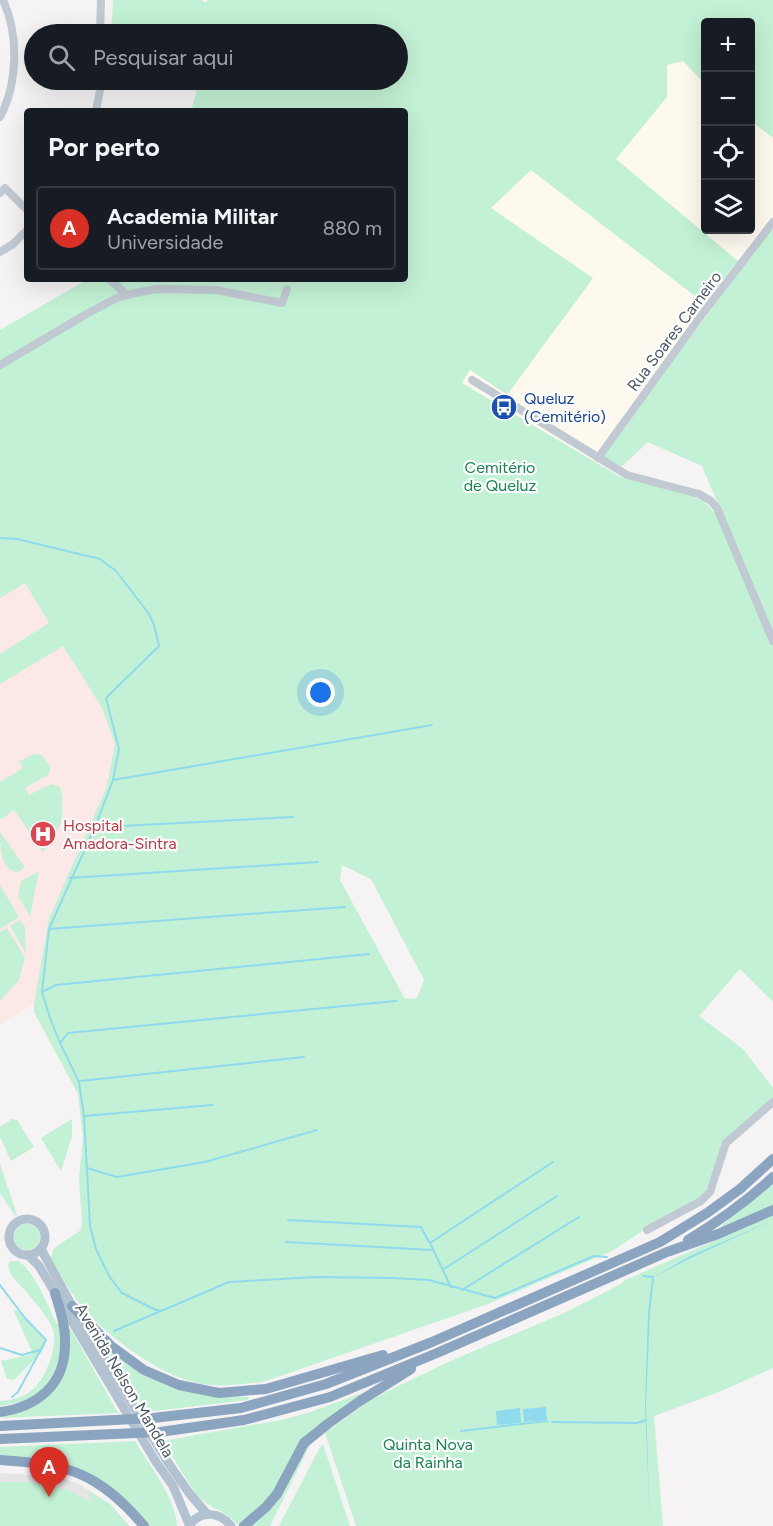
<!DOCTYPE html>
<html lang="pt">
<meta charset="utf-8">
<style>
body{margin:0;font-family:Figtree,sans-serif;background:#242831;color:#f1f3f6}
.controls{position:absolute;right:18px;top:18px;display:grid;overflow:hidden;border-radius:6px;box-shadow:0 6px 24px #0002}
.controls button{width:54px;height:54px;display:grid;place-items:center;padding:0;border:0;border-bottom:2px solid #363941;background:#171b24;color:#f1f3f6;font:30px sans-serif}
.you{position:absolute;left:321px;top:693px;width:21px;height:21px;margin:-15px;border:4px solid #fff;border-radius:50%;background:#1a73e8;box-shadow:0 0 0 9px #1a73e833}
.badge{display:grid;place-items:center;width:39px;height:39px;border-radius:50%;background:#d93025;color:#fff;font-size:20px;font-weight:700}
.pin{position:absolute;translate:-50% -50px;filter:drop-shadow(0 2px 3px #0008)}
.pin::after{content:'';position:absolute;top:32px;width:21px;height:18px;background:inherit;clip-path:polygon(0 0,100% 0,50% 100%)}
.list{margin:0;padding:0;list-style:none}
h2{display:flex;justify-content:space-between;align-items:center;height:78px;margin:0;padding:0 24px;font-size:26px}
h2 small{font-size:20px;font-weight:400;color:#9ea1a6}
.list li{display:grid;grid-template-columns:39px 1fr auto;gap:18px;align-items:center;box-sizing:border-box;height:84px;margin:0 12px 12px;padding:0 12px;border:2px solid #363941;border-radius:6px}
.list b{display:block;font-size:22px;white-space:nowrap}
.list p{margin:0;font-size:20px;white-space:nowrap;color:#9ea1a6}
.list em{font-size:20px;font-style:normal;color:#9ea1a6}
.icon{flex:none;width:33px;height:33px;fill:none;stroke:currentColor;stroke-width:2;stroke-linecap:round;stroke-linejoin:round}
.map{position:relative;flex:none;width:773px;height:1526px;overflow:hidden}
.search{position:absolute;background:#171b24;box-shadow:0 6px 24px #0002;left:24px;top:24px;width:384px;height:66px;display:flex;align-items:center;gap:15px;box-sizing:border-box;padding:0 21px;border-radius:33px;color:#9ea1a6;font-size:22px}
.panel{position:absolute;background:#171b24;box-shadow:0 6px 24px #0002;left:24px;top:108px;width:384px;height:174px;border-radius:6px}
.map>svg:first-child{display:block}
.commercial{fill:#fdf9ef}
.education{fill:#e6e4e5}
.medical{fill:#fce8e6}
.green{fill:#c3f1d5;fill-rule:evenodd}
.water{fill:#90daee}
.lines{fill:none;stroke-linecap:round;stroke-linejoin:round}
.stream{stroke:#90daee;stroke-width:2}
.minor{stroke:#c1cad2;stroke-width:8}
.major{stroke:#b3c2d1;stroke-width:9}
.highway{stroke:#8ba5c1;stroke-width:10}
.labels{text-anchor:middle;stroke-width:4.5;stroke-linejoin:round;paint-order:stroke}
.street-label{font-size:16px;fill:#4a5661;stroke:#fff}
.transit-label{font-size:16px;fill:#164399;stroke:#fff;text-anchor:start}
.park-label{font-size:16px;fill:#17864f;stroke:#fff}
.health-label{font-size:16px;fill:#be3a42;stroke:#fff;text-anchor:start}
</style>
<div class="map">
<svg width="773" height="1526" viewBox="0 0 773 1526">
<rect width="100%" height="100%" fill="#f5f3f3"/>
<path class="commercial" d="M683,60L705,84L706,230H750L751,121L773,138V226L603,455L599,464L462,383L469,370L593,278L490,208L531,170L704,302L664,200L616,159L667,97V65Z"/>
<path class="education" d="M0,1473L59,1477L79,1484L110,1504L129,1526H0Z"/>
<path class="medical" d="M14,566L102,708L115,744L106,789L49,918L34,1004L0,1024V574Z"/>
<g class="green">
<path d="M113,0H201L206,3L208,0H773V138L751,121L750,22H706L705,84L683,61L667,65V97L616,159L738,261L704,303L531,170L491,208L593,278L507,395L470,370L462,383L620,477L687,493L704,502L714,512L722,513L702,466L648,442L622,466L598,458L603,455L773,226V1002L740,969L699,1016L743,1049L773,1088V1102L726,1143L701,1201L652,1225L612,1251L488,1304L263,1382C241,1384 216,1388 194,1382C159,1374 108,1337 84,1309C71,1294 61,1276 51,1259L53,1249L81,1230L82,1222L79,1177L83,1138L78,1094L34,1012V1004L49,918L106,789L115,744L102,708L63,646L0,684V654L49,623L25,583L0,598V330L88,279H405V111H191L196,93L198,80H398V34H111ZM342,865L371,879L424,980L417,998L405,999L340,880Z"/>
<path d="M33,754L42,755L51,768L49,774L25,788L29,795L51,784L60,787C66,813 62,832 43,852L14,810L0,820V782L23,768L19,762Z"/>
<path d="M0,832L25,867L18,872C0,871 0,847 0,832Z"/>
<path d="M39,871L30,916L18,896L21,881Z"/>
<path d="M0,885L19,917L0,929Z"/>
<path d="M20,920L25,927L26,953L10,926Z"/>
<path d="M7,928L25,958L19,980L0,1001V932Z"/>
<path d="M12,1119L17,1120L34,1147L11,1161L0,1137V1127Z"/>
<path d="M72,1119V1136L61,1171L41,1138Z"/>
<path d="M0,1164L17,1215L15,1216L0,1193Z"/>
<path d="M773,1182V1206L719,1228Z"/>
<path d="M773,1215V1368L719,1392L654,1416L663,1526H356L325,1433L371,1400L396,1387L455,1359L564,1313L621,1284L625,1280Z"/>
<circle cx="27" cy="1237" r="13"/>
<path d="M11,1261H18C34,1270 48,1306 56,1323L59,1324C66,1349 55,1383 32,1397C22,1403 11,1404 0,1406V1401C11,1400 22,1398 31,1391C45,1381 60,1344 52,1327C44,1310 24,1290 11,1275L8,1264Z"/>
<path d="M17,1310L46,1342L42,1352L14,1380L7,1379L1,1361L33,1354L14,1311Z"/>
<path d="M70,1328L118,1413L2,1418L5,1414L48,1394Z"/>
<path d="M97,1336L116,1354L206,1395L249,1397L248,1400L146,1412L133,1389H131L97,1340Z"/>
<path d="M376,1388L307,1436L269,1498L239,1526C228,1512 209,1508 196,1495L163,1441L286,1419L313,1411Z"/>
<path d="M135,1441C149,1465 176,1498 177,1526H149L115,1489L92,1475L0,1457V1447Z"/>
<path d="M312,1441L270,1526H248L268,1509L303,1447Z"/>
<path d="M323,1444L350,1526H279L320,1447Z"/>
<path d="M0,1482H29L69,1490L92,1503L87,1490L110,1504L129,1526H0Z"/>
</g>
<g class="water">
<path d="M773,1220L691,1258L654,1277L650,1313L646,1405L650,1526L645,1405L648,1313L652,1278L690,1256Z"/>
<path d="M546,1407L547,1420L524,1422L523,1409Z"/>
<path d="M520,1408L521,1423L497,1425L496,1411Z"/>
</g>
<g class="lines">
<g class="stream">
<path d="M0,538L17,539L100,559L116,571L149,614L154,625L159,646L106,698L119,749L113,780L95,827L49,929L42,992L50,1018L60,1043L79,1082L84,1116L90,1226L96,1249L109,1276L122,1293L156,1310L161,1311"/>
<path d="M113,780L432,725"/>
<path d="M122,826L293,817"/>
<path d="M70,878L318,862"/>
<path d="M49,929L345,907"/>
<path d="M42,992L56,985L369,954"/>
<path d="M60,1043L68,1033L396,1001"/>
<path d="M80,1081L304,1057"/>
<path d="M84,1116L213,1105"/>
<path d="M87,1168L117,1177L205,1162L317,1130"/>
<path d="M288,1220L421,1227L429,1242"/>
<path d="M286,1242L433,1250"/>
<path d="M444,1269L557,1196"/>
<path d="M643,1276L653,1277"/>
<path d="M0,1285L25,1318L46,1340L18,1392L12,1397"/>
<path d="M451,1287L430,1243L553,1162"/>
<path d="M462,1290L579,1217"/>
<path d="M114,1331L229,1282L317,1277L393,1278L429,1280L495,1298L594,1256L607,1257"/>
<path d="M0,1348L22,1355L40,1350"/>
<path d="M552,1422L637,1423L646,1420"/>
<path d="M461,1431L547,1421"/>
</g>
<g class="minor">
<path d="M100,34L101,0"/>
<path d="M96,111L102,80"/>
<path d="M0,117C18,83 19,35 3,0"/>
<path d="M0,193L5,188L27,210"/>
<path d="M0,252L13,244L27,230"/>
<path d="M109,279L127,295"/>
<path d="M0,365L90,312L117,298L135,293L157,289L216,290L282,303L287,289"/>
<path d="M472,380L627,475L699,494L711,501L717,508L773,641"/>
<path d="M598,458L703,313L773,222"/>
<path d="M647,1230L701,1201L710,1192L726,1143L773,1102"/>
</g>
<g class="major">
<circle cx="27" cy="1237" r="18"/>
<path d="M41,1249L72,1306L167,1461L189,1493L207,1514"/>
<path d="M28,1255L39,1266L156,1462L173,1486L189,1524"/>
<path d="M189,1526C200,1510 219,1511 231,1526"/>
</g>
<g class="highway">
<path d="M688,1240C719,1221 747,1201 773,1177"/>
<path d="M72,1306L111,1346L144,1370L179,1385L219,1393L266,1389L383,1355"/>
<path d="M0,1412C37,1407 65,1385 65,1344C66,1327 60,1310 55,1293"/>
<path d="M0,1426L153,1418L241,1408L326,1384L432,1342L660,1242L707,1213L740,1189L773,1159"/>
<path d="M0,1439L160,1432L244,1420L330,1397L437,1353L667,1252L718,1234L773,1210"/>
<path d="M0,1460C68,1464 98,1472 144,1526"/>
<path d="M244,1526L266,1507L277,1494L304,1443L329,1423L360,1401L411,1369"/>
</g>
</g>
<defs>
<symbol id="bus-disc" viewBox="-11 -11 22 22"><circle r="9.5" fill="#1a4fb4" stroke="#fff"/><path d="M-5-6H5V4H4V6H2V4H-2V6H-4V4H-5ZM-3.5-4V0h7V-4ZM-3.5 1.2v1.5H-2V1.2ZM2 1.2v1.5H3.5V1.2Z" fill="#fff"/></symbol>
<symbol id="hospital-disc" viewBox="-11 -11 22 22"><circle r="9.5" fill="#e0444e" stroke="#fff"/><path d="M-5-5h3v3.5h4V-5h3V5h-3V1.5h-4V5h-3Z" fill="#fff"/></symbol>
</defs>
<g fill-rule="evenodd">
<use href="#bus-disc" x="489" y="392" width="30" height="30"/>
<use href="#hospital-disc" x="28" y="819" width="30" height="30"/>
</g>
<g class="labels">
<g class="street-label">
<text transform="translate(674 331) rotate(-53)" y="6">Rua Soares Carneiro</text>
<text transform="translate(125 1380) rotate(59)" y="6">Avenida Nelson Mandela</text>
</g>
<g class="transit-label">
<text x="524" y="404">Queluz<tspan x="524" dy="18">(Cemitério)</tspan></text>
</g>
<g class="park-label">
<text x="500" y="473">Cemitério<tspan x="500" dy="18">de Queluz</tspan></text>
<text x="428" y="1450">Quinta Nova<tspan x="428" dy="18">da Rainha</tspan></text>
</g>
<g class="health-label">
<text x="63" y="831">Hospital<tspan x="63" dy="18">Amadora-Sintra</tspan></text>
</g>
</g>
</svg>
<div class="controls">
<button>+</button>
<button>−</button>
<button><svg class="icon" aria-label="locate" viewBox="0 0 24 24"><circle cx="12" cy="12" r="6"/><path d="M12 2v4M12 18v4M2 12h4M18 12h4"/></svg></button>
<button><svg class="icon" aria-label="layers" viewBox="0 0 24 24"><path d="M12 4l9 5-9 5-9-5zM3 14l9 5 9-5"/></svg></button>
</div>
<div class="you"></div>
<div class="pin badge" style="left:49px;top:1497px">A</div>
<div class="search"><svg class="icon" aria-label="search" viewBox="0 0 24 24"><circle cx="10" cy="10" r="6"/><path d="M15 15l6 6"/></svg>Pesquisar aqui</div>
<section class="panel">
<h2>Por perto<small></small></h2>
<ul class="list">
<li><span class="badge">A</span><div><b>Academia Militar</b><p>Universidade</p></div><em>880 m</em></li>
</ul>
</section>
</div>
